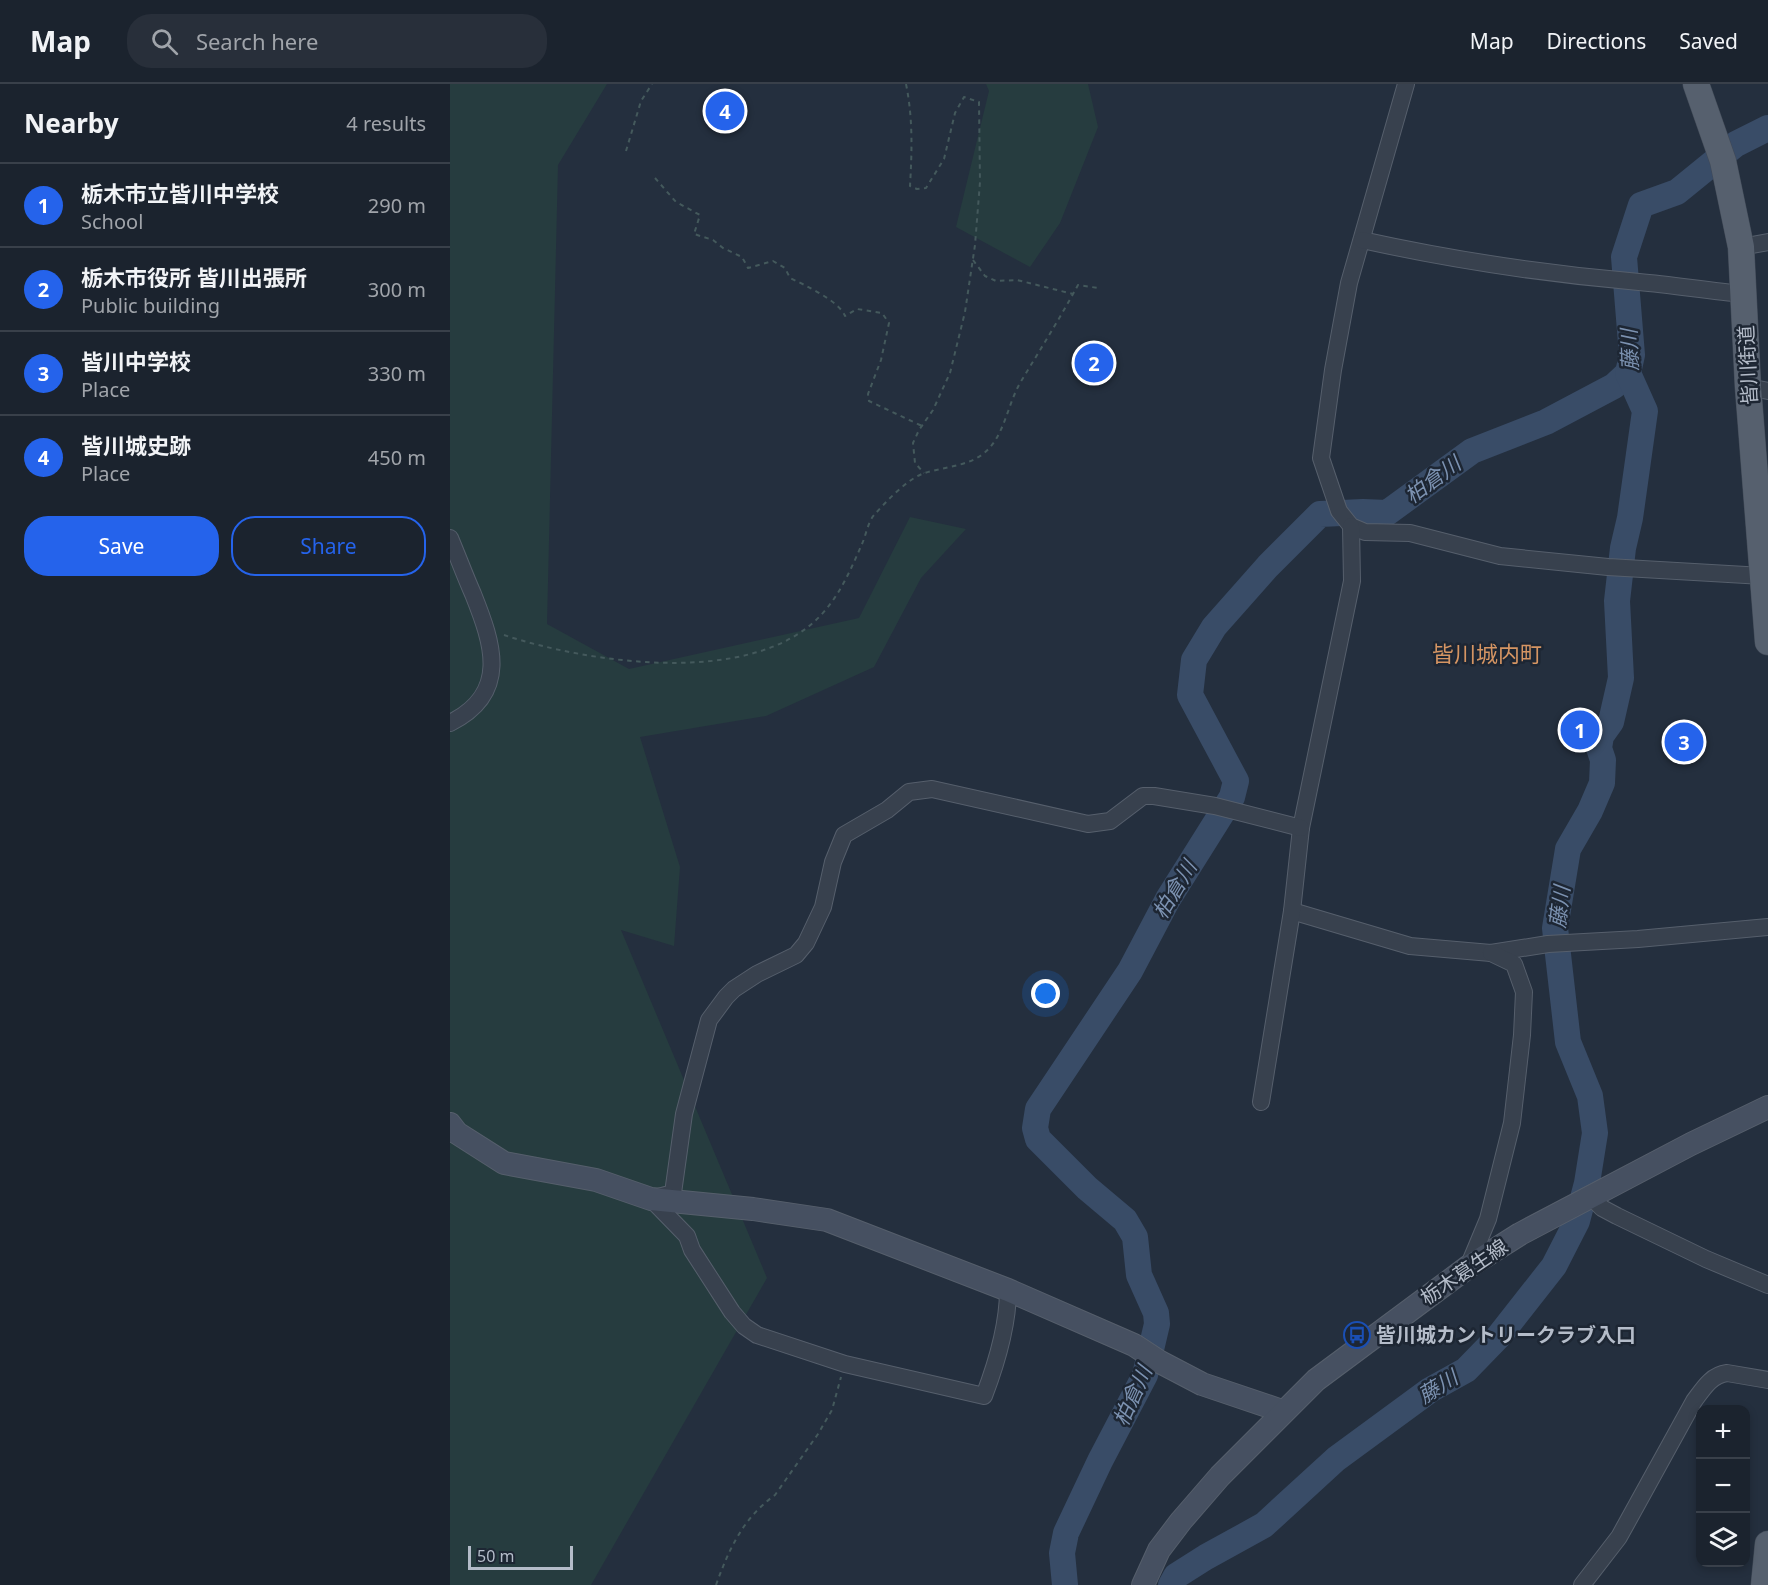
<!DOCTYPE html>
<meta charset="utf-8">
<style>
body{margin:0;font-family:"Noto Sans","Noto Sans JP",sans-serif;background:#282f3a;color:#f1f3f6}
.controls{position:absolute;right:18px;bottom:18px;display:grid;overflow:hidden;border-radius:12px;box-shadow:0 3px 9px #0003}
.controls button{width:54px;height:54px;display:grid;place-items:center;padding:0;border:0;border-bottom:2px solid #39404a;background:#1b232e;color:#f1f3f6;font:30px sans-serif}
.scale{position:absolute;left:18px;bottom:15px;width:105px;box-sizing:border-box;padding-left:6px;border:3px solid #b4bcc9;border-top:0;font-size:16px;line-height:21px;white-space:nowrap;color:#b4bcc9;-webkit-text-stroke:4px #1d2633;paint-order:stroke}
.you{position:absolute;left:596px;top:910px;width:21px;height:21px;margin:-15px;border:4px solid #fff;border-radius:50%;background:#1a73e8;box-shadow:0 0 0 9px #1a73e833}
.badge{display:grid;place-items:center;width:39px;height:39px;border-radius:50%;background:#2563eb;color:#fff;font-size:20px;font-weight:700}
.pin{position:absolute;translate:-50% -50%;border:3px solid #fff;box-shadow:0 2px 6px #0006}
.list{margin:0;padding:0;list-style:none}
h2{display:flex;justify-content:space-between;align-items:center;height:78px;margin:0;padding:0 24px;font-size:26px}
h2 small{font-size:20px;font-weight:400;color:#a0a4aa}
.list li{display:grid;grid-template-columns:39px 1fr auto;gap:18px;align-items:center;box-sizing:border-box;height:84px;padding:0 24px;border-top:2px solid #39404a}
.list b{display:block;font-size:22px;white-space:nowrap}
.list p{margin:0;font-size:20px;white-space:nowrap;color:#a0a4aa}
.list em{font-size:20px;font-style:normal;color:#a0a4aa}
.actions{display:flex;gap:12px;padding:18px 24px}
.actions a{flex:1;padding:14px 0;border:2px solid #2563eb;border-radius:24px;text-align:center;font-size:21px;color:#2563eb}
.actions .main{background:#2563eb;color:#fff}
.icon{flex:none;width:33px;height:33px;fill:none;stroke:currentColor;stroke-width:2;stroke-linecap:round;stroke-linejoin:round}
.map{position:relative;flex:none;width:1318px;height:1501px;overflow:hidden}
header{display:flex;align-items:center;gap:36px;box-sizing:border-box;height:84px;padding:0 30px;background:#1b232e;border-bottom:2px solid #39404a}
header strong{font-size:28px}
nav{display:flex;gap:33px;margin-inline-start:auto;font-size:21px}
.search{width:420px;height:54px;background:#282f3a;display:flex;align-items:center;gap:15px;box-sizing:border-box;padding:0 21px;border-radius:24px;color:#a0a4aa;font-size:22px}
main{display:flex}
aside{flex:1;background:#1b232e}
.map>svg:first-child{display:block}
.green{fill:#263c3f}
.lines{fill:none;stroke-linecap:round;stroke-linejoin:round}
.river{stroke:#394c67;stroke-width:26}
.street-casing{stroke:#565f6c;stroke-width:18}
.secondary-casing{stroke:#565f6c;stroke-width:24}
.primary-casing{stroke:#414a57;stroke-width:27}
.path{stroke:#44595c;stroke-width:2;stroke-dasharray:4.5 4.5;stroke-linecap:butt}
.street{stroke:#38414e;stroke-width:16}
.secondary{stroke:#465061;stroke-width:22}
.primary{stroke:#56606e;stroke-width:26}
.labels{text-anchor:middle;stroke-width:5;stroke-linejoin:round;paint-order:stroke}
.street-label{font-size:20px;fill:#b4bcc9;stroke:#1d2633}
.poi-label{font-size:20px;font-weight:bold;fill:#b4bcc9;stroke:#1d2633;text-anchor:start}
.water-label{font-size:21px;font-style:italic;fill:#7c92b1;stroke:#1d2633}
.quarter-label{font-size:22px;fill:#d59563;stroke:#1d2633}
</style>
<header>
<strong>Map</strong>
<div class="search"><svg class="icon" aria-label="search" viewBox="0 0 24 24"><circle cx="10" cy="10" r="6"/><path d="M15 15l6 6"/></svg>Search here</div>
<nav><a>Map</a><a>Directions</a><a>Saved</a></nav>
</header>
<main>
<aside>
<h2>Nearby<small>4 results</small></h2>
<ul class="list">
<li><span class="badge">1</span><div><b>栃木市立皆川中学校</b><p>School</p></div><em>290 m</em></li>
<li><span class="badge">2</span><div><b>栃木市役所 皆川出張所</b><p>Public building</p></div><em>300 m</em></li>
<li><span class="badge">3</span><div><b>皆川中学校</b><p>Place</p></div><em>330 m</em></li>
<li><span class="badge">4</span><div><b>皆川城史跡</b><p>Place</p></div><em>450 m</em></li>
</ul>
<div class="actions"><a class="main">Save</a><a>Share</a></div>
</aside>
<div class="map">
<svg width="1318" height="1501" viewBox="0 0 1318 1501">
<rect width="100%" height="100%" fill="#242f3e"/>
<g class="green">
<path d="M0,0H157L108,81L97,540L179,585L409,534L460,433L516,445L471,494L424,583L316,632L190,653L230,783L224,862L171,846L317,1194L141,1501H0Z"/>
<path d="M536,0H638L648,43L610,139L580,183L506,143L539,7Z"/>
</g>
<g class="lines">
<g class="river">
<path d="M615,1501L612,1469L616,1449L650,1377L695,1291L707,1240L706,1229L689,1191L685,1153L675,1136L637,1104L588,1055L585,1044L588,1025L680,887L718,815L782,713L786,697L740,611L744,576L764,543L818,482L870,430L913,428L937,429L1022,367L1096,338L1164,302L1178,289"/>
<path d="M721,1501L726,1492L756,1473L814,1441L886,1375L980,1306L1016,1286L1049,1252L1104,1182L1127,1137L1137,1099L1145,1049L1140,1012L1118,958L1105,844L1118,765L1140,727L1152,699L1153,676L1149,664L1151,652L1161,638L1171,594L1167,517L1173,464L1180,434L1195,327L1178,289L1182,271L1174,173L1191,121L1227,108L1286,60L1318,44"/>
</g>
<defs>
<g id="street">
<path d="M956,0L899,199L883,286L871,374L889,427L901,442L915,448L960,449L1050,472L1158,483L1313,492"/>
<path d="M912,156C1003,176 1096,190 1189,198C1224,201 1259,207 1294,210"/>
<path d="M1291,163L1318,158"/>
<path d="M1298,303L1318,307"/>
<path d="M0,454C8,473 15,492 23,510C43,560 60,609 0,639"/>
<path d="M842,827L960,862L1041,869L1098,860L1188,855L1318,843"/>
<path d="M811,1018L842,827L851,744L902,497L901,442"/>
<path d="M1144,1111L1147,1119L1152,1124L1167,1132L1256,1175L1318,1201"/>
<path d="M1018,1183L1038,1135L1062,1039L1072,951L1074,908L1064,880L1041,869"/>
<path d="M558,1206C558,1242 547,1278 534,1312L395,1280L307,1251L294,1242L282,1228L242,1166L237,1152L201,1115L223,1109L234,1030L259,936L276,913L284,905L307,890L346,871L356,859L373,823L383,778L394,751L437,726L459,708L482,705L638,740L660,737L693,712H704L765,722L851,744"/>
<path d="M1132,1501L1169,1453L1244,1317C1253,1305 1261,1291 1277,1289L1318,1296"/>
</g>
<g id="secondary">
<path d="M0,1040L7,1049L54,1079L146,1096L201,1115L303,1125L377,1136L558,1206L684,1261L710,1278L752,1300L832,1327"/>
<path d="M693,1501L709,1466L731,1437L770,1392L866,1296L1018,1183L1070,1150L1241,1060L1318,1023"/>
</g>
<g id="primary">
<path d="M1246,0L1273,77L1291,163L1298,303L1318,558"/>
<path d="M1314,1501L1318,1460"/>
</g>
</defs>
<use href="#street" class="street-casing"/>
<use href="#secondary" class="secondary-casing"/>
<use href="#primary" class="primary-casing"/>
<g class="path">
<path d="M456,0C463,34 462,67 460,102L467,105L476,104L494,75L505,29L514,13L529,18L530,98L525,161L515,228L500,289L483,326L469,346L463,359L465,379L474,389"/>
<path d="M176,67L191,17L202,0"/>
<path d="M205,94L226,118L250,131L244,150L263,156L273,164L292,173L298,184L323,177L335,184L340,194C355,201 389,217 395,232L407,225L432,229L439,239L431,276L418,310L419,317L472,342"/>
<path d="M523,176L535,192L546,197L567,196L623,210"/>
<path d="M54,551C139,579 303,604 371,531C390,511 401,485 412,460C416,451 418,438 424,431C437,417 455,397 472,390C491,383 516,383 533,370C554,354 557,322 570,299C590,266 610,234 628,201L648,204"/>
<path d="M266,1501C279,1465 293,1434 325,1411L368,1350L382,1326L391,1293"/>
</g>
<use href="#street" class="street"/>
<use href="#secondary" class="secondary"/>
<use href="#primary" class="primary"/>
</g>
<defs>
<symbol id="bus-ring" viewBox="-11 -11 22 22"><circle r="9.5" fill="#1d2633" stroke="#1a4fb4" stroke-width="1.5"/><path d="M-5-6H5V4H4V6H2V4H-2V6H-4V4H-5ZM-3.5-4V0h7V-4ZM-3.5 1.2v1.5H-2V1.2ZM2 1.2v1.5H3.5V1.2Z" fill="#1a4fb4"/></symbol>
</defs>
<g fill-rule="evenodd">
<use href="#bus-ring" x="892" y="1236" width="30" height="30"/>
</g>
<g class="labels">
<g class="street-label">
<text transform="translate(1298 281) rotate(-93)" y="7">皆川街道</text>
<text transform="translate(1014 1188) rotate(-34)" y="7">栃木葛生線</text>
</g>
<g class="poi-label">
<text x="926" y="1258">皆川城カントリークラブ入口</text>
</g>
<g class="water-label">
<text transform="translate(1180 266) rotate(-92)" y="7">藤川</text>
<text transform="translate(983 396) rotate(-36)" y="7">柏倉川</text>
<text transform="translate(725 806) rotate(-59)" y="7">柏倉川</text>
<text transform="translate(1110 823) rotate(-83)" y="7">藤川</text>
<text transform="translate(988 1303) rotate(-32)" y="7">藤川</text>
<text transform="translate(683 1312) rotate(-66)" y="7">柏倉川</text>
</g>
<g class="quarter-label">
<text x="1037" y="578">皆川城内町</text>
</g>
</g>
</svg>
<div class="controls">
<button>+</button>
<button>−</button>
<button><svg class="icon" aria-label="layers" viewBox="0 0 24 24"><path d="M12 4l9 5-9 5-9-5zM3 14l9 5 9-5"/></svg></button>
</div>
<div class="scale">50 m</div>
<div class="you"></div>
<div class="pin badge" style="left:1130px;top:646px">1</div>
<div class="pin badge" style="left:644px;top:279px">2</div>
<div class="pin badge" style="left:1234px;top:658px">3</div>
<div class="pin badge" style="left:275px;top:27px">4</div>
</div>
</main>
